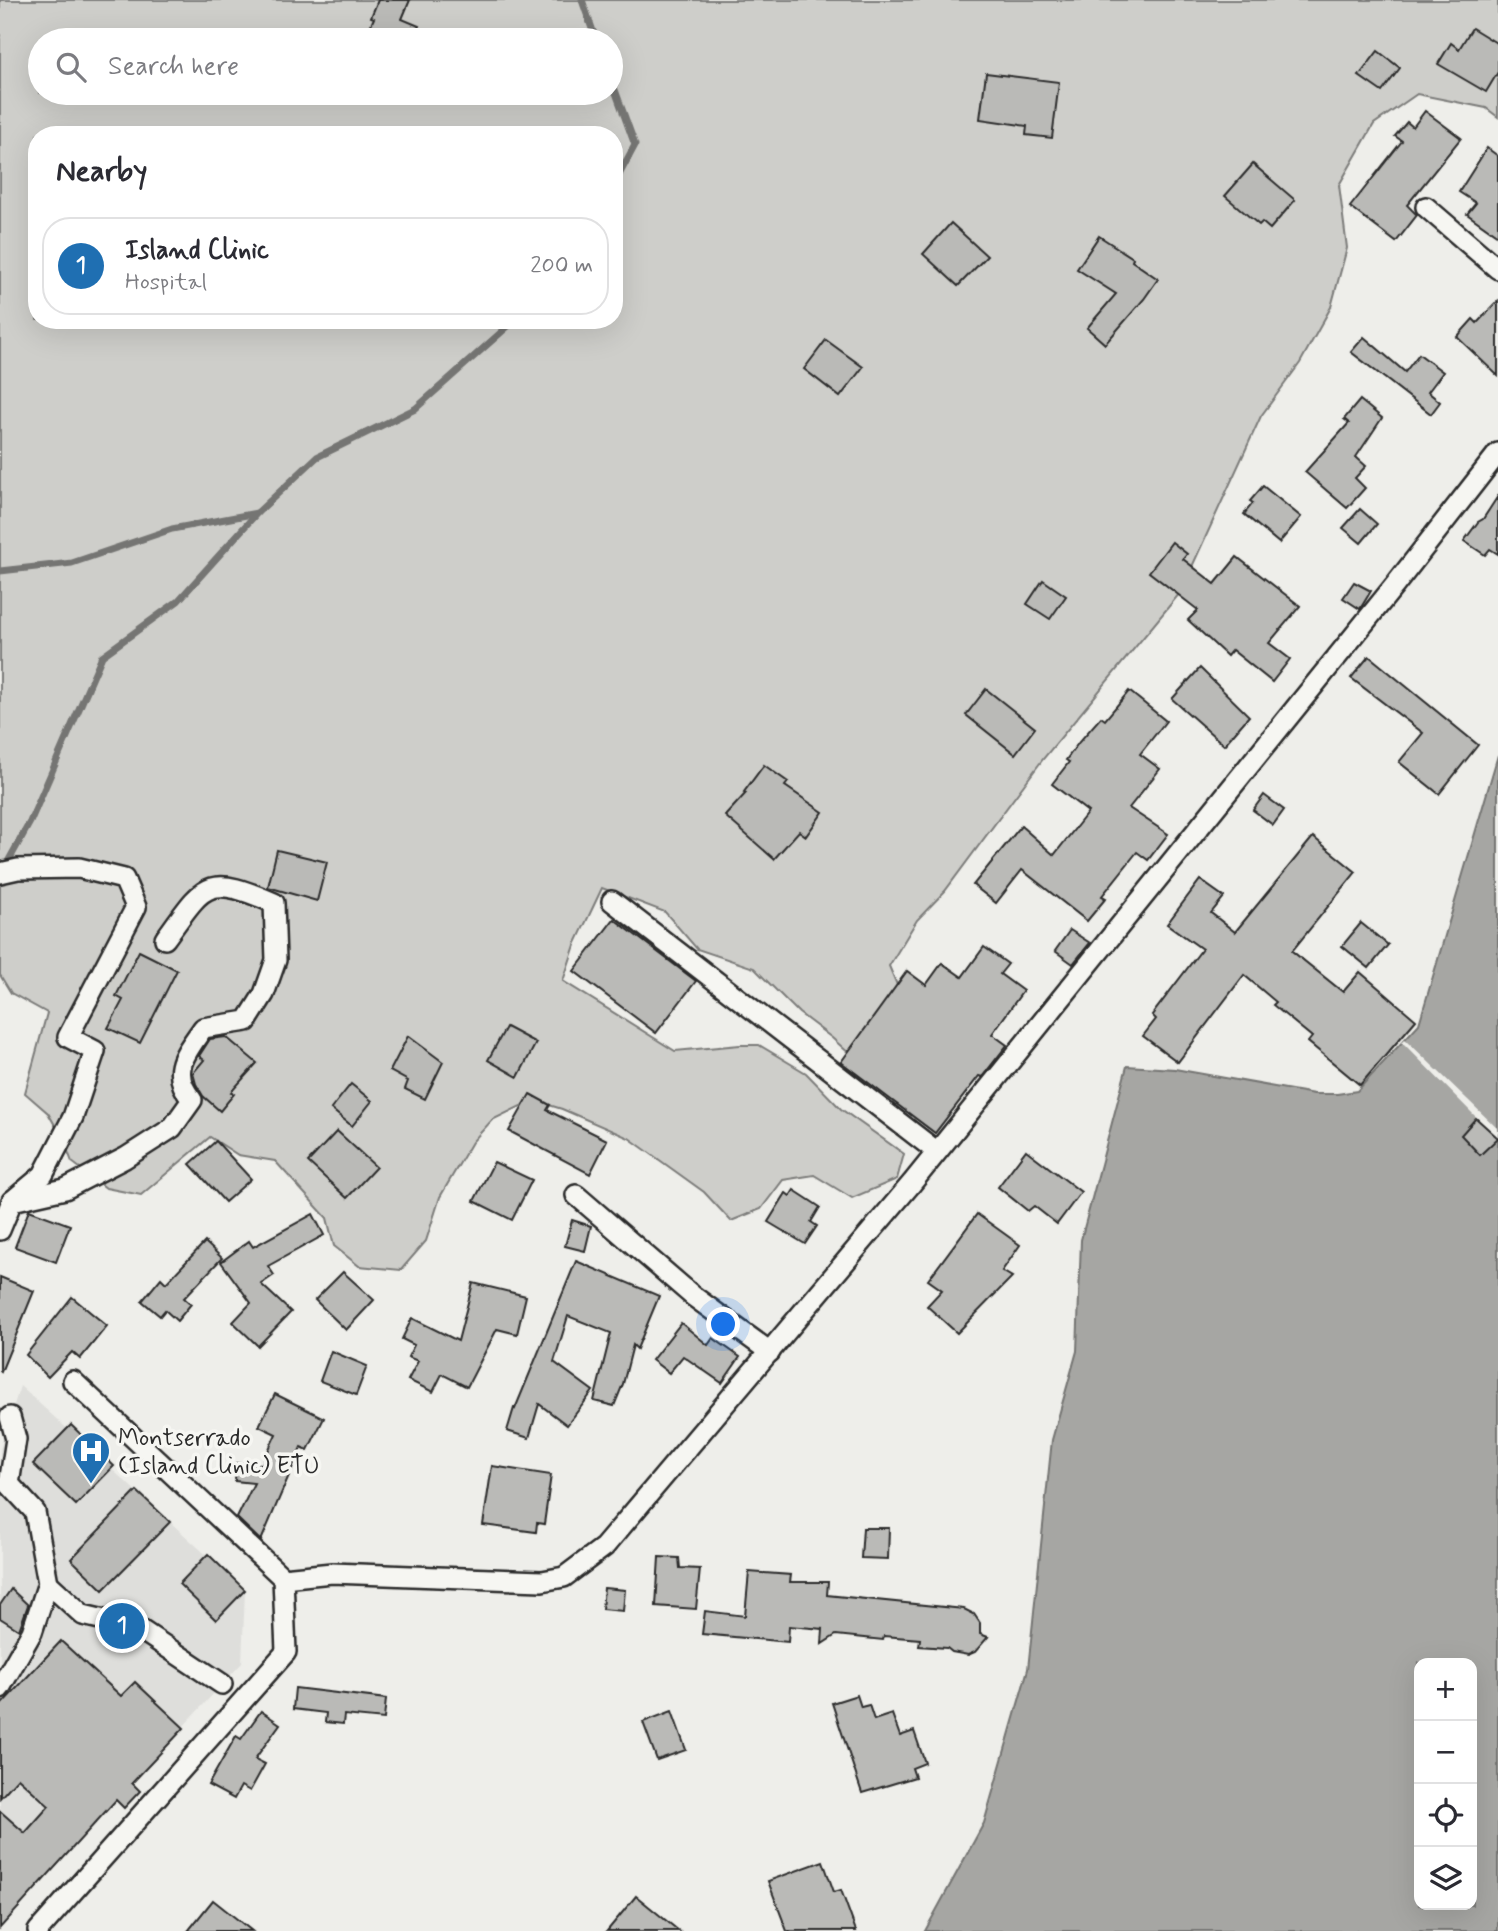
<!DOCTYPE html>
<meta charset="utf-8">
<style>
body{margin:0;font-family:Mynerve,sans-serif;background:#f2f2f3;color:#2b2b33}
.controls{position:absolute;right:21px;bottom:21px;display:grid;overflow:hidden;border-radius:14px;box-shadow:0 7px 28px #0002}
.controls button{width:63px;height:63px;display:grid;place-items:center;padding:0;border:0;border-bottom:2px solid #e1e1e2;background:#fff;color:#2b2b33;font:35px sans-serif}
.you{position:absolute;left:724px;top:1325px;width:24px;height:24px;margin:-18px;border:5px solid #fff;border-radius:50%;background:#1a73e8;box-shadow:0 0 0 10px #1a73e833}
.badge{display:grid;place-items:center;width:46px;height:46px;border-radius:50%;background:#1f6fb2;color:#fff;font-size:23px;font-weight:700}
.pin{position:absolute;translate:-50% -50%;border:4px solid #fff;box-shadow:0 2px 7px #0006}
.list{margin:0;padding:0;list-style:none}
h2{display:flex;justify-content:space-between;align-items:center;height:91px;margin:0;padding:0 28px;font-size:30px}
h2 small{font-size:23px;font-weight:400;color:#7c7c81}
.list li{display:grid;grid-template-columns:46px 1fr auto;gap:21px;align-items:center;box-sizing:border-box;height:98px;margin:0 14px 14px;padding:0 14px;border:2px solid #e1e1e2;border-radius:28px}
.list b{display:block;font-size:26px;white-space:nowrap}
.list p{margin:0;font-size:23px;white-space:nowrap;color:#7c7c81}
.list em{font-size:23px;font-style:normal;color:#7c7c81}
.icon{flex:none;width:38px;height:38px;fill:none;stroke:currentColor;stroke-width:2;stroke-linecap:round;stroke-linejoin:round}
.map{position:relative;flex:none;width:1498px;height:1931px;overflow:hidden}
.search{position:absolute;background:#fff;box-shadow:0 7px 28px #0002;left:28px;top:28px;width:595px;height:77px;display:flex;align-items:center;gap:18px;box-sizing:border-box;padding:0 24px;border-radius:38px;color:#7c7c81;font-size:26px}
.panel{position:absolute;background:#fff;box-shadow:0 7px 28px #0002;left:28px;top:126px;width:595px;height:203px;border-radius:28px}
.map>svg:first-child{display:block}
.built{fill:#dededb}
.green{fill:#cececa;stroke:#7c7c7a;stroke-width:2;fill-rule:evenodd}
.water{fill:#a6a6a3;stroke:#757573;stroke-width:2;fill-rule:evenodd}
.pier{fill:#eeeeea}
.lines{fill:none;stroke-linecap:round;stroke-linejoin:round}
.stream{stroke:#757573;stroke-width:7}
.building{fill:#babab7;stroke:#2b2b2b;stroke-width:2}
.street-casing{stroke:#2b2b2b;stroke-width:24}
.street{stroke:#f6f6f2;stroke-width:19}
.labels{text-anchor:middle;stroke-width:7;stroke-linejoin:round;paint-order:stroke}
.poi-label{font-size:24px;fill:#2b2b2b;stroke:#f6f6f2;text-anchor:start}
</style>
<div class="map">
<svg width="1498" height="1931" viewBox="0 0 1498 1931">
<rect width="100%" height="100%" fill="#eeeeea"/>
<filter id="ink" filterUnits="userSpaceOnUse"><feTurbulence type="fractalNoise" baseFrequency=".0143" numOctaves="2"/><feDisplacementMap in="SourceGraphic" scale="14" xChannelSelector="R" yChannelSelector="G"/><feConvolveMatrix kernelMatrix="1 2 1 2 8 2 1 2 1" color-interpolation-filters="sRGB"/></filter>
<g filter="url(#ink)">
<path class="built" d="M20,1386L245,1590L242,1663L0,1924V1449Z"/>
<path class="green" d="M0,0H1498V117L1486,108L1417,94L1374,124L1339,185L1347,248L1331,307L1300,363L1261,416L1180,593L1043,759L945,891L917,920L889,966L897,985L929,1031L910,1108L832,1038L799,1013L754,968L697,949L665,912L602,888L575,945L563,981L675,1051L740,1045H759L806,1073L841,1109L904,1154L897,1179L852,1198L814,1175L783,1180L761,1209L731,1221L704,1192L629,1138L562,1109L533,1100L492,1120L472,1142L440,1197L426,1241L401,1270L359,1266L334,1246L327,1218L275,1161L238,1155L210,1137L141,1195L106,1188L72,1162L64,1141L48,1113L25,1093L47,1013L11,993L0,975ZM40,40H611V93H40ZM37,135H614V320H37Z"/>
<path class="water" d="M1498,755V1931H925L984,1823L1028,1669L1052,1440L1077,1351L1081,1240L1127,1066L1175,1069L1314,1094H1337L1357,1091L1419,1024ZM1419,1663H1472V1905H1419Z"/>
<path class="pier" d="M1405,1039L1498,1129V1139L1480,1155L1461,1135L1476,1117L1402,1042Z"/>
<g class="lines">
<g class="stream">
<path d="M582,0L596,40"/>
<path d="M611,79L635,145L614,184"/>
<path d="M0,571L72,563L172,529L257,513L317,457L415,409L515,320"/>
<path d="M4,869L30,822L102,656L178,601L257,513"/>
</g>
</g>
<g class="building">
<path d="M378,0H410L402,19L419,26L413,40H364L374,18L371,17Z"/>
<path d="M1472,28L1498,44V72L1486,92L1438,64L1451,43L1459,49Z"/>
<path d="M1378,51L1400,68L1382,92L1359,76Z"/>
<path d="M986,73L1059,82L1052,138L1026,135L1027,126L980,119Z"/>
<path d="M1425,111L1461,138L1407,205L1417,215L1396,242L1350,207L1402,141L1395,136L1407,122L1413,127Z"/>
<path d="M1487,148L1498,156V236L1467,214L1476,203L1459,192Z"/>
<path d="M1253,164L1295,200L1270,229L1262,222L1259,225L1225,196Z"/>
<path d="M951,223L987,256L958,286L923,254Z"/>
<path d="M1099,236L1133,258L1132,261L1158,279L1144,299L1105,344L1087,328L1116,294L1077,269Z"/>
<path d="M1498,301V376L1457,337L1473,319L1477,323Z"/>
<path d="M1364,337L1405,372L1419,354L1443,372L1428,392L1440,402L1431,414L1351,352Z"/>
<path d="M826,340L863,367L840,397L804,369Z"/>
<path d="M1360,400L1382,418L1356,457L1366,466L1355,478L1365,488L1347,508L1305,472L1349,423L1344,419Z"/>
<path d="M1263,486L1301,517L1279,543L1244,514L1253,503L1250,501Z"/>
<path d="M1498,496V554L1490,549L1485,555L1464,541L1478,522L1483,519Z"/>
<path d="M1360,509L1377,524L1361,543L1343,528Z"/>
<path d="M1172,542L1187,554L1183,559L1215,584L1237,557L1300,606L1269,643L1290,659L1272,682L1232,650L1227,656L1188,620L1198,610L1149,572Z"/>
<path d="M1043,580L1066,596L1050,619L1027,604Z"/>
<path d="M1354,582L1371,591L1360,609L1343,598Z"/>
<path d="M1369,656L1478,745L1439,794L1399,762L1423,733L1351,678Z"/>
<path d="M1200,668L1249,716L1224,745L1172,699Z"/>
<path d="M986,689L1035,728L1015,754L966,715Z"/>
<path d="M1129,691L1166,721L1140,754L1160,769L1129,808L1168,834L1148,860L1137,852L1102,896L1106,898L1087,921L1022,870L996,903L973,885L1021,826L1054,855L1088,812L1052,784L1069,762L1066,760L1079,742L1101,717L1105,720Z"/>
<path d="M764,765L788,782L785,786L823,812L806,836L799,831L774,859L725,816L746,793L744,792Z"/>
<path d="M1264,795L1284,810L1273,825L1253,810Z"/>
<path d="M1313,837L1356,872L1292,951L1343,992L1360,972L1416,1020L1360,1085L1308,1042L1312,1037L1273,1005L1276,1002L1244,975L1178,1062L1143,1036L1156,1019L1152,1015L1202,949L1167,924L1200,880L1224,897L1211,913L1235,932Z"/>
<path d="M277,850L327,862L317,901L268,887Z"/>
<path d="M614,919L696,981L656,1033L574,971Z"/>
<path d="M1361,923L1388,945L1369,968L1342,946Z"/>
<path d="M1070,930L1090,943L1073,964L1055,951Z"/>
<path d="M984,947L1008,964L1000,974L1023,991L992,1034L1007,1045L982,1077L979,1076L935,1133L841,1062L907,971L926,985L942,963L962,977Z"/>
<path d="M139,951L177,970L140,1043L108,1028L123,1000L116,996Z"/>
<path d="M506,1027L536,1043L518,1077L488,1060Z"/>
<path d="M408,1036L443,1062L425,1099L405,1089L408,1081L390,1071Z"/>
<path d="M226,1037L257,1063L231,1092L234,1094L220,1111L203,1096L196,1084L193,1073L204,1060L199,1056L210,1039Z"/>
<path d="M351,1084L372,1101L352,1126L331,1109Z"/>
<path d="M530,1094L550,1105L547,1110L607,1140L590,1174L509,1131Z"/>
<path d="M1476,1118L1498,1138L1480,1155L1461,1135Z"/>
<path d="M337,1131L376,1167L347,1198L308,1162Z"/>
<path d="M216,1141L251,1179L225,1202L190,1164Z"/>
<path d="M1026,1150L1081,1192L1057,1224L1034,1206L1028,1211L998,1187Z"/>
<path d="M494,1162L532,1180L512,1220L474,1201Z"/>
<path d="M794,1190L820,1207L811,1222L817,1226L805,1244L768,1222L786,1193L790,1196Z"/>
<path d="M29,1210L70,1225L56,1262L15,1247Z"/>
<path d="M313,1214L324,1235L268,1266L274,1275L261,1284L291,1312L258,1346L233,1322L251,1303L221,1262L249,1241L253,1247Z"/>
<path d="M977,1214L1020,1245L1002,1271L1012,1277L957,1333L927,1306L942,1290L928,1280Z"/>
<path d="M572,1220L591,1226L585,1251L565,1246Z"/>
<path d="M205,1242L222,1258L184,1298L191,1304L177,1321L165,1310L160,1316L142,1301L161,1278L166,1283Z"/>
<path d="M576,1261L659,1296L637,1349L633,1345L623,1384L614,1406L594,1401L611,1333L568,1316L554,1362L593,1391L567,1425L539,1404L529,1438L507,1431L514,1408L515,1409Z"/>
<path d="M343,1272L374,1300L346,1330L315,1300Z"/>
<path d="M0,1277L34,1291L1,1372L0,1371Z"/>
<path d="M473,1283L526,1296L517,1334L497,1329L467,1387L442,1374L433,1392L408,1380L418,1361L408,1357L414,1345L402,1339L412,1318L458,1341Z"/>
<path d="M72,1297L107,1326L80,1359L72,1352L48,1377L26,1355Z"/>
<path d="M681,1323L708,1345L713,1338L740,1357L722,1383L683,1356L669,1373L652,1360Z"/>
<path d="M331,1351L367,1366L356,1395L320,1381Z"/>
<path d="M275,1394L324,1418L308,1450L301,1447L261,1541L237,1518L254,1483L235,1481L236,1463L262,1464L276,1434L259,1426Z"/>
<path d="M71,1425L114,1466L76,1505L33,1464Z"/>
<path d="M492,1466L551,1475L544,1524L537,1523L536,1532L483,1525Z"/>
<path d="M137,1491L170,1522L103,1590L71,1559Z"/>
<path d="M863,1528H889L888,1559L861,1558Z"/>
<path d="M208,1554L245,1590L216,1620L179,1584Z"/>
<path d="M659,1557L679,1558L680,1568L700,1569L696,1609L656,1606Z"/>
<path d="M749,1572L791,1575L790,1582H828L827,1595L964,1609L974,1614L980,1623V1634L988,1637L975,1652L968,1655L952,1652L947,1648L919,1646L920,1639L884,1636L883,1640L836,1635L822,1644L823,1629L789,1626L788,1642L702,1634L705,1611L745,1616Z"/>
<path d="M604,1588L625,1590L623,1611L602,1609Z"/>
<path d="M11,1589L28,1605L19,1630L0,1618V1605Z"/>
<path d="M61,1641L121,1696L135,1682L184,1728L132,1783L140,1791L124,1808L116,1800L0,1928V1811L25,1833L49,1806L18,1778L0,1798V1706Z"/>
<path d="M295,1688L386,1699L384,1719L344,1715L343,1724L325,1722L326,1713L293,1709Z"/>
<path d="M857,1695L861,1707L869,1705L874,1720L892,1714L900,1736L914,1731L925,1763L912,1768L915,1777L862,1793L832,1703Z"/>
<path d="M261,1711L280,1724L255,1759L265,1764L250,1791L241,1786L234,1799L208,1785L236,1736L241,1739Z"/>
<path d="M672,1711L686,1750L657,1760L643,1722Z"/>
<path d="M823,1861L834,1892L841,1890L856,1931H787L768,1881Z"/>
<path d="M636,1896L679,1931H607Z"/>
<path d="M213,1900L252,1931H188Z"/>
</g>
<g class="lines">
<defs>
<g id="street">
<path d="M1426,207L1498,269"/>
<path d="M0,873L18,869L79,868L124,879L136,907L68,1037L95,1051L73,1117L43,1175L12,1201L0,1230"/>
<path d="M612,901L936,1151"/>
<path d="M576,1195L693,1296L770,1352"/>
<path d="M12,1201L65,1189L125,1158L172,1128L192,1100C168,1071 186,1053 203,1028L247,1021L264,994L276,960L274,903C206,873 205,884 165,939"/>
<path d="M283,1578L332,1573L542,1581L564,1577L604,1547L912,1183L1395,585L1498,453"/>
<path d="M48,1583L83,1615L138,1628L222,1684"/>
<path d="M0,1688L32,1632L48,1583L35,1512L9,1484L16,1439L10,1417"/>
<path d="M38,1931L286,1652L283,1578L73,1381"/>
</g>
</defs>
<use href="#street" class="street-casing"/>
<use href="#street" class="street"/>
</g>
</g>
<defs>
<symbol id="hospital-pin" viewBox="-11 -11 22 30"><path d="M0 17L-7.5 6A9.5 9.5 0 1 1 7.5 6Z" fill="#1f6fb2" stroke="#f6f6f2"/><path d="M-5-5h3v3.5h4V-5h3V5h-3V1.5h-4V5h-3Z" fill="#fff"/></symbol>
</defs>
<g fill-rule="evenodd">
<use href="#hospital-pin" x="69" y="1429" width="44" height="60"/>
</g>
<g class="labels">
<g class="poi-label">
<text x="118" y="1445">Montserrado<tspan x="118" dy="28">(Island Clinic) ETU</tspan></text>
</g>
</g>
</svg>
<div class="controls">
<button>+</button>
<button>−</button>
<button><svg class="icon" aria-label="locate" viewBox="0 0 24 24"><circle cx="12" cy="12" r="6"/><path d="M12 2v4M12 18v4M2 12h4M18 12h4"/></svg></button>
<button><svg class="icon" aria-label="layers" viewBox="0 0 24 24"><path d="M12 4l9 5-9 5-9-5zM3 14l9 5 9-5"/></svg></button>
</div>
<div class="you"></div>
<div class="pin badge" style="left:122px;top:1626px">1</div>
<div class="search"><svg class="icon" aria-label="search" viewBox="0 0 24 24"><circle cx="10" cy="10" r="6"/><path d="M15 15l6 6"/></svg>Search here</div>
<section class="panel">
<h2>Nearby<small></small></h2>
<ul class="list">
<li><span class="badge">1</span><div><b>Island Clinic</b><p>Hospital</p></div><em>200 m</em></li>
</ul>
</section>
</div>
